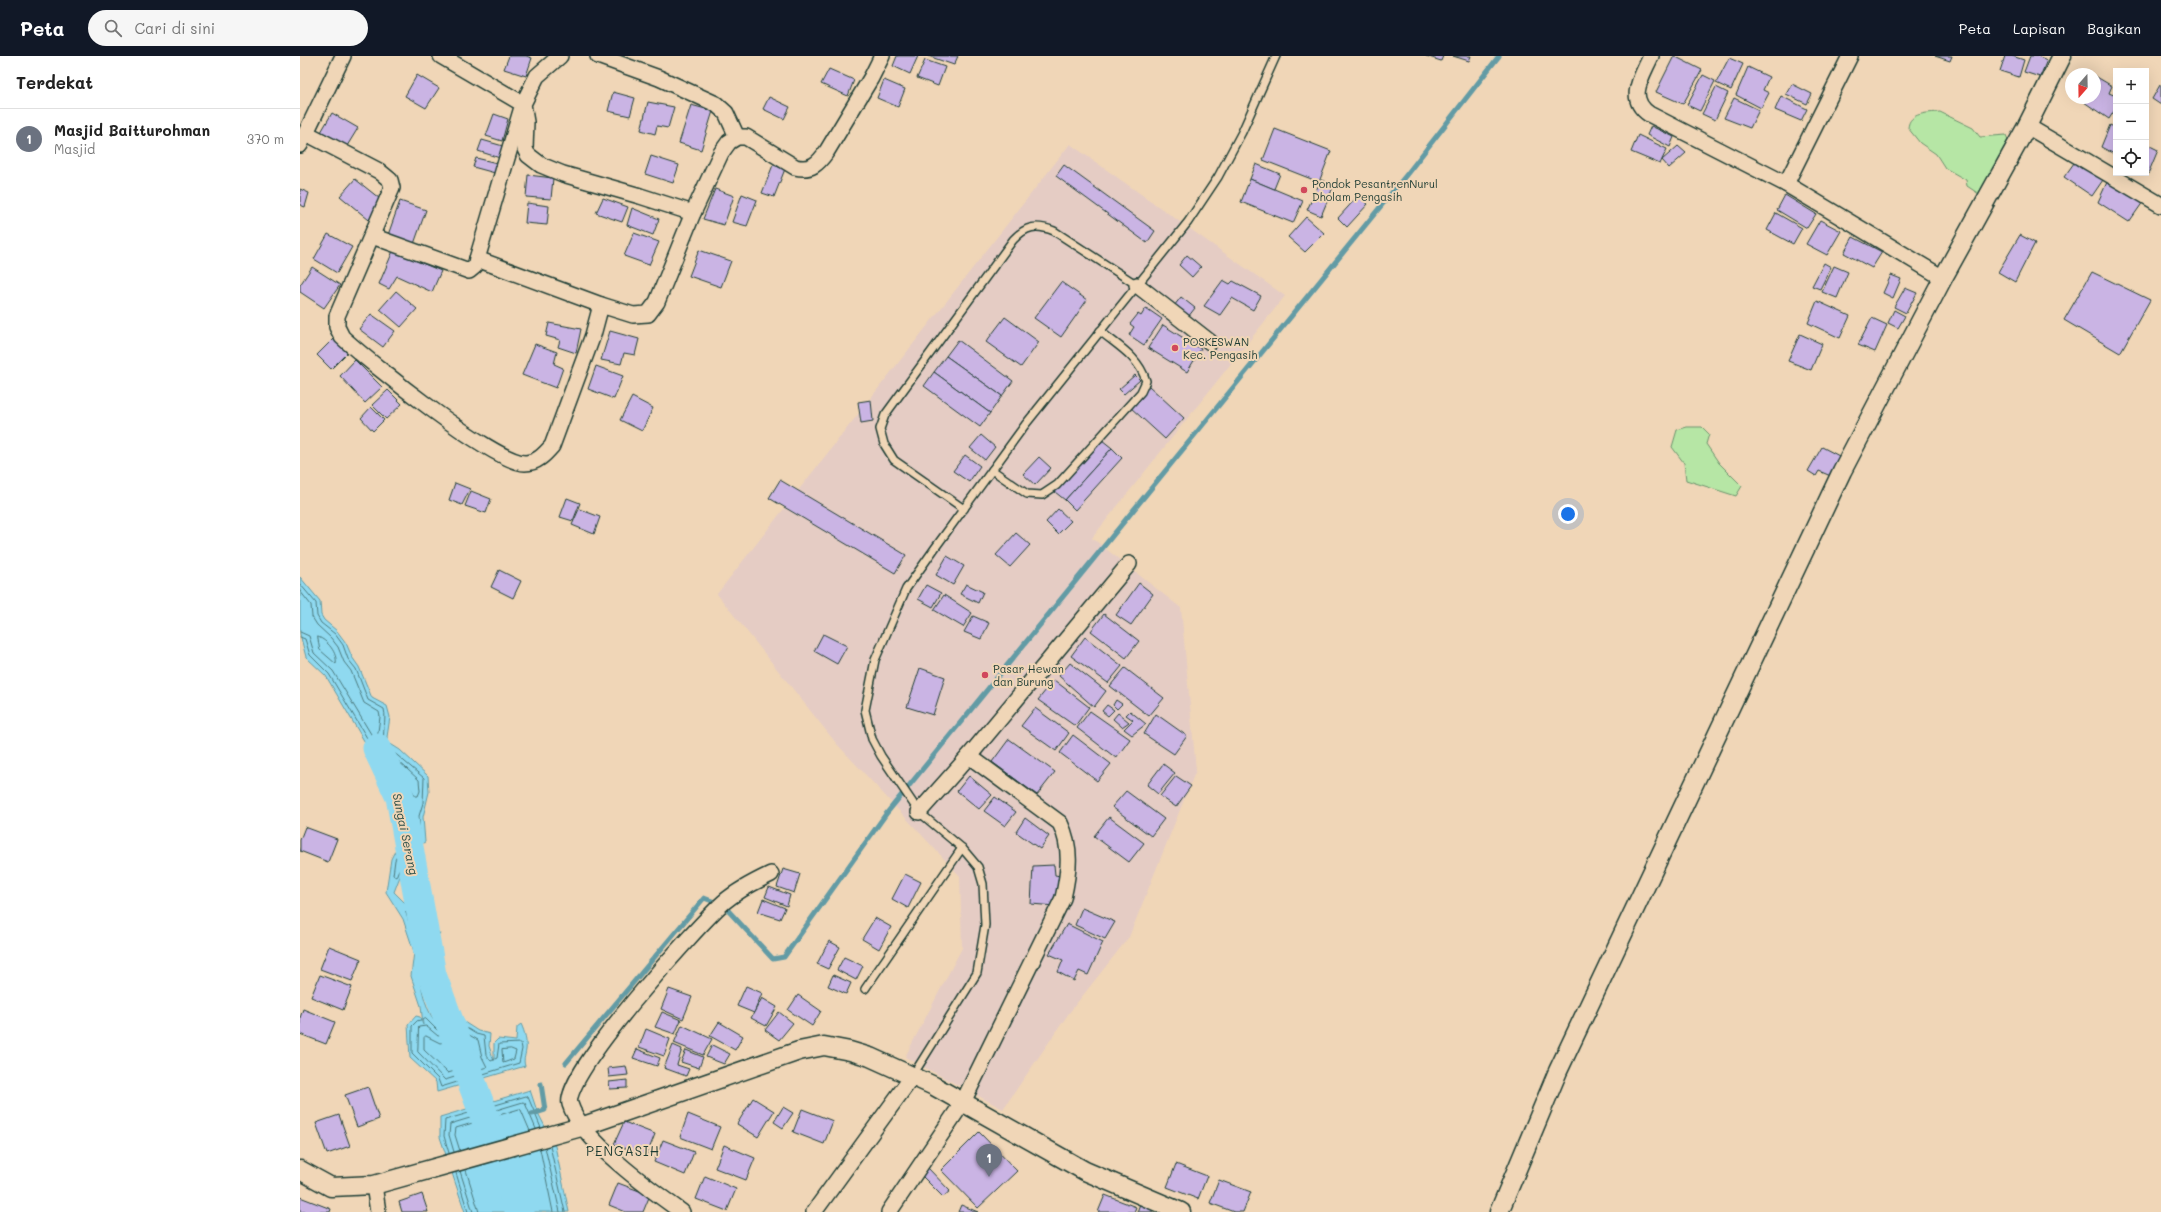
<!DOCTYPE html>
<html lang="id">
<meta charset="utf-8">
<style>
body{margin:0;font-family:Mali,sans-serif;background:#f6f6f6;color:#222}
.controls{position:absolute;right:12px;top:12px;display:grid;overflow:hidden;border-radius:0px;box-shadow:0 4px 16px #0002}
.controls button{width:36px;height:36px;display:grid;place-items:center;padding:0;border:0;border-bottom:1px solid #e0e0e0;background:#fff;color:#222;font:20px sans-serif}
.compass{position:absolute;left:1765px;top:12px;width:36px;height:36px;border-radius:50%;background:#fff;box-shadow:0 4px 16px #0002;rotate:200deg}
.you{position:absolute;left:1268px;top:458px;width:14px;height:14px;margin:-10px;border:3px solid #fff;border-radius:50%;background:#1a73e8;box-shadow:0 0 0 6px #1a73e833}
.badge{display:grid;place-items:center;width:26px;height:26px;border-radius:50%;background:#111827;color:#fff;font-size:13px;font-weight:700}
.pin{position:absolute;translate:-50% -33px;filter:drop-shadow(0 1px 2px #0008)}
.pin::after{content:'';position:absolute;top:21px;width:14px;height:12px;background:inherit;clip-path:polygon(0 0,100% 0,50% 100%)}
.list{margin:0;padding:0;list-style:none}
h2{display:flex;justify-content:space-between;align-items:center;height:52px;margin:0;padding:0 16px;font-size:17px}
h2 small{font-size:13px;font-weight:400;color:#767676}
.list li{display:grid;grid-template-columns:26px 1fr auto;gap:12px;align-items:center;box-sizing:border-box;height:60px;padding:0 16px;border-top:1px solid #e0e0e0}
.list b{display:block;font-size:15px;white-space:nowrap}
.list p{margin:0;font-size:13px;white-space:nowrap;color:#767676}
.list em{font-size:13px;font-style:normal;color:#767676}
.icon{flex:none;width:22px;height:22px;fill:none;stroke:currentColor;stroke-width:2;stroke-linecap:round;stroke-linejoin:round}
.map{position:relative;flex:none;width:1861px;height:1156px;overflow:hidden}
header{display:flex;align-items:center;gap:24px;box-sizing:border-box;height:56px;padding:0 20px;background:#111827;color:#fff}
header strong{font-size:19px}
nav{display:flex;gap:22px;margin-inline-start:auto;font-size:14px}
.search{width:280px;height:36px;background:#f6f6f6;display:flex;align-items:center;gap:10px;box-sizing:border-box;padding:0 14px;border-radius:22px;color:#767676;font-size:15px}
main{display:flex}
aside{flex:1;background:#fff}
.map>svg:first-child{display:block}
.built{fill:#e5ccc4}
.green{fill:#b6e6a5;stroke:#6a926c}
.water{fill:#8fd9f0;stroke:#629ba5}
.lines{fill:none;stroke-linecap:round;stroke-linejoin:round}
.shore{stroke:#4c7b7f;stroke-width:1}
.stream{stroke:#629ba5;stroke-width:5}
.river{stroke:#8fd9f0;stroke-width:29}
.building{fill:#cab4e4;stroke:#1f3d34}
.service-casing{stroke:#1f3d34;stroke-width:10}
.minor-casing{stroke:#1f3d34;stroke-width:18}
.tertiary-casing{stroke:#1f3d34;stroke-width:21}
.service{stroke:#f0d6b7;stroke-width:7}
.minor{stroke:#f0d6b7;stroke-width:15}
.tertiary{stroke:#f0d6b7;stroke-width:18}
.poi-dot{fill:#d1495b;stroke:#f0d6b7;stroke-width:1.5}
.labels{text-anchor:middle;stroke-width:4;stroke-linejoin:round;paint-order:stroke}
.poi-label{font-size:11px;fill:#1f3d34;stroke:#f0d6b7;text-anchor:start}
.water-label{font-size:12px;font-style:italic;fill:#2a4d47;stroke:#f0d6b7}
.quarter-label{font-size:13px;letter-spacing:1px;fill:#1f3d34;stroke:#f0d6b7}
</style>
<header>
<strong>Peta</strong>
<div class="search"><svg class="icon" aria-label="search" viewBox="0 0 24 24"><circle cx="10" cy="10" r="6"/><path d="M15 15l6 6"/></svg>Cari di sini</div>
<nav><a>Peta</a><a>Lapisan</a><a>Bagikan</a></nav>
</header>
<main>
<aside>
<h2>Terdekat<small></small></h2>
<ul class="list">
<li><span class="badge" style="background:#6b7280">1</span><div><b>Masjid Baitturohman</b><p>Masjid</p></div><em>370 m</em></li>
</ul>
</aside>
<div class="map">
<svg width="1861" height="1156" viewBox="0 0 1861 1156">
<rect width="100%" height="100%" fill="#f0d6b7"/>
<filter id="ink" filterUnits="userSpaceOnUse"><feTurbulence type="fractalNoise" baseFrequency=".025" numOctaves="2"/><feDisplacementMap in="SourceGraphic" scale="8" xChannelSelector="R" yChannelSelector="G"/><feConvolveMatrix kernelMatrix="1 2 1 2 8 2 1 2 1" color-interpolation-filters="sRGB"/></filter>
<g filter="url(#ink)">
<path class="built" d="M770,88L985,240L792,482L881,552L896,714L829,881L769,957L703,1053L605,1001L662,892L660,820L536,687L417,538Z"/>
<g class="green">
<path d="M1640,56L1673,72L1680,81L1706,79L1708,84L1679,138L1667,130L1666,124L1645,112L1636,98L1620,87L1608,72C1609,56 1628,57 1640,56Z"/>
<path d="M1387,371H1402L1409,378L1406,388L1419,407L1442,430L1436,440L1386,424L1384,407L1372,391L1377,374Z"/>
</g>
<g class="water">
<path d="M0,521L20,545L21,559L24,564L37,575L46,587L52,601L59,611L72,642L87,650L90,661L87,681L89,687L100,694L128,720L129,736L123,761L125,786L110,794L94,836L111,853L127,860L140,878L119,872C118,887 125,893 127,906L119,914C121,933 126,959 141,972L143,970L164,966L178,975L190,978L189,990L194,1005V987L198,983L216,985L217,971L221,968C225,976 227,986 226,994C225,1001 223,1004 225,1010L137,1036L136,1026L110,1002L108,969L116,960L120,961L123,969L121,950L111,920L114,896L103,863L86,836L91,803L100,785L106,741L83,717L26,620L6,601L0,578Z"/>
<path d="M230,1034L237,1055L255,1090L269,1156H165L140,1081V1061Z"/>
</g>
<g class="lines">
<g class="shore">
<path d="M0,528L16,547L17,560L21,567L35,578L43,589L48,603L56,613L68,644L84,653C87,665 81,677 85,689L124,722L123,747L119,760L120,783L107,792L96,821L93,819L95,804L104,786L109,739L86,714L29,618L10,599L5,583L0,581"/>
<path d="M0,535L11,549L12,561L17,569L31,582L38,591L44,606L51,615L64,647L79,656L80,661L77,683H74L33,615L14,597L9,580L0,576"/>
<path d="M18,581C27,584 38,597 36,608L20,594Z"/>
<path d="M84,698L95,702L119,724L120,735L118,740H115C110,724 85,716 84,698Z"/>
<path d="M106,856L124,863L127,869L118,868L114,874L112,875Z"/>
<path d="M126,963L139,976L163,970L176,978L184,980L186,999L191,1005L197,1002L199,988L221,987L222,993L219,1007L141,1031L138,1023L112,997V970L117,965Z"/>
<path d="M119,971L126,970L138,980L162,975L178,984L182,1001L187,1011L145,1024L118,996Z"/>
<path d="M126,980L140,987L161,982L173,990L178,1008L148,1017L124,994V982Z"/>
<path d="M211,993L216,995L214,1003L203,1007L202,994Z"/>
<path d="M250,1090L265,1156"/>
<path d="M245,1091L260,1156"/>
<path d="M240,1093L253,1156"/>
<path d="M160,1095L155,1079L156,1072L219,1053L221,1054L230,1075"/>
<path d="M154,1096L149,1079L150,1068L223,1046L225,1047L236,1073"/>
<path d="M149,1097L144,1080L145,1064L226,1040L228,1041L241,1072"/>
<path d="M166,1114L179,1156"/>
<path d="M160,1115L173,1156"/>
<path d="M156,1117L168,1156"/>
</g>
<g class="stream">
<path d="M266,1007L404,842L423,849L473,903L484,901L586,758L1107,118L1199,0"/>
<path d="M232,1058L245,1054L241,1028"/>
</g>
<path class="river" d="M77,692L100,741L132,919L220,1156"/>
</g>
<g class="building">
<path d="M209,0H226L232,2L226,20L204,13Z"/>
<path d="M597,0H618L610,18L593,10Z"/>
<path d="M628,0H658L654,9Z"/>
<path d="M1126,0H1143L1141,5Z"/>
<path d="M1153,0H1171L1169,5Z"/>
<path d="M1374,0L1402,14L1383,48L1356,36Z"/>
<path d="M1635,0H1652L1650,5Z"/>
<path d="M1705,0H1712L1724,4L1719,21L1700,15Z"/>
<path d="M1730,0H1737L1747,4L1740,21L1724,16Z"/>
<path d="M1429,2L1443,8L1431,34L1416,27Z"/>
<path d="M625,4L645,11L638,30L617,22Z"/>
<path d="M1448,11L1469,21L1463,34L1469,37L1461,52L1436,39Z"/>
<path d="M529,13L554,24L548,40L521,28Z"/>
<path d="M117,19L139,32L126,52L105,40Z"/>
<path d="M1403,19L1415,25L1400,55L1387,49Z"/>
<path d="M1795,20L1812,30L1809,37L1816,40V52L1809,63L1781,44L1795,42Z"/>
<path d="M584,24L605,33L598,51L577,42Z"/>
<path d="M1492,28L1512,38L1507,48L1486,38Z"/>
<path d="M1860,29H1861V49L1852,43Z"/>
<path d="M1416,31L1428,37L1415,64L1402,58Z"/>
<path d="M313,36L335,42L330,60L308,55Z"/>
<path d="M1481,40L1507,53L1501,65L1475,54Z"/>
<path d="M469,41L490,51L484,63L463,53Z"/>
<path d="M1434,42L1459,54L1450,72L1424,62Z"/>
<path d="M348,46L374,51L368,72L357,70L355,78L341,74Z"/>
<path d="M391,49L413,55L401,94L379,87Z"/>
<path d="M32,57L58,72L47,90L21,76Z"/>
<path d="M194,58L208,63L202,85L186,80Z"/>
<path d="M1810,69L1816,72V99L1801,91Z"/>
<path d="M1351,70L1374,81L1370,91L1347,79Z"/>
<path d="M975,73L1031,95L1019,126L963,104Z"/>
<path d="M1338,79L1367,93L1360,108L1331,96Z"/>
<path d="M182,84L203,90L200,102L178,95Z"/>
<path d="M1846,88L1858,94L1848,118L1846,117Z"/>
<path d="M1378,90L1386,97L1369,112L1362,104Z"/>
<path d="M351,100L379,109L373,127L345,118Z"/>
<path d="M176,102L197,107L195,117L173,111Z"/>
<path d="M1774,107L1782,113L1786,107L1805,121L1792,140L1764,121Z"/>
<path d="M956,108L980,118L974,133L950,123Z"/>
<path d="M473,109L485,113L474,141L462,137Z"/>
<path d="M764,109L855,175L847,187L756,120Z"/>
<path d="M228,119L253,122L251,143L226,141Z"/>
<path d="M55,123L84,146L69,164L40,140Z"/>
<path d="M950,123L1003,145L993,167L941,146Z"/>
<path d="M1021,124L1034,129L1021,160L1007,154Z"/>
<path d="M1808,124L1843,146L1829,166L1798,146Z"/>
<path d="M0,133L9,137L5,151L0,149Z"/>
<path d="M415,133L434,140L424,169L403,163Z"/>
<path d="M442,138L457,144L447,170L432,166Z"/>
<path d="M1485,139L1516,158L1507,172L1477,154Z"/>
<path d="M1058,140L1068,148L1047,171L1038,162Z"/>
<path d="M303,142L328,151L322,166L296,157Z"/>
<path d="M100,145L126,154L114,188L88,179Z"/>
<path d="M227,147L249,150L247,169L225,167Z"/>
<path d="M332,152L359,163L353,179L327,169Z"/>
<path d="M1476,157L1502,172L1493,188L1467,174Z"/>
<path d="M1006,161L1024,177L1005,196L988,181Z"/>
<path d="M1520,164L1541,175L1527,199L1506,188Z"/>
<path d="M334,177L359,186L349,209L324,200Z"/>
<path d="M28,178L52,191L37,217L14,203Z"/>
<path d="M1720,179L1735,187L1715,226L1698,216Z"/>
<path d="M1553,181L1582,196L1572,212L1544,197Z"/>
<path d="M399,194L431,205L421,231L389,220Z"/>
<path d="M93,195L141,215L132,236L97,220L89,233L79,228Z"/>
<path d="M887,199L901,211L892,221L879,209Z"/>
<path d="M1524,207L1531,211L1520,233L1512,230Z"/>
<path d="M1534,210L1548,216L1537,242L1522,236Z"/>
<path d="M12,211L40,229L24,252L0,236V229Z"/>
<path d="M1792,216L1850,244L1820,297L1764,264Z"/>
<path d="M1591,219L1601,223L1593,242L1583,237Z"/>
<path d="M923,224L930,228L933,225L961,240L953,254L932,242L920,259L904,250Z"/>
<path d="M761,226L787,244L761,281L734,262Z"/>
<path d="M1605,232L1617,237L1606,257L1594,251Z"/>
<path d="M96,235L117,253L101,271L80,253Z"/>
<path d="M881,241L895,252L888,261L874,250Z"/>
<path d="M1517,245L1550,260L1540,282L1508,267Z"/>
<path d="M846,252L862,263L844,289L829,279L834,271L830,268L838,258L841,260Z"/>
<path d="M1594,254L1605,260L1598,272L1588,267Z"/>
<path d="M71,258L95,275L83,291L59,273Z"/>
<path d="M705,261L739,286L721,311L686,286Z"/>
<path d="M1572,262L1587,269L1575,296L1558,289Z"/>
<path d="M249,267L281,273L276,297L258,291L260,284L246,280Z"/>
<path d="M863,269L901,293L887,316L848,292Z"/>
<path d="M310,275L339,283L335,299L324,297L321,308L301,304Z"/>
<path d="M1500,278L1522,288L1511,314L1488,305Z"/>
<path d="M33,283L47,297L31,313L17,299Z"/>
<path d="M658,284L713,325L702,340L646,300Z"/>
<path d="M235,288L257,296L254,308L263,312L256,332L222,319Z"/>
<path d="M646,300L702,340L690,357L634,316Z"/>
<path d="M55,304L82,331L65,347L40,320Z"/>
<path d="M296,310L323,320L314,343L288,333Z"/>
<path d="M634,316L690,357L680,371L624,330Z"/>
<path d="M835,319L840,324L824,338L819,333Z"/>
<path d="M849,330L884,362L865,383L830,351Z"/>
<path d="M88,334L102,348L86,363L72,349Z"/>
<path d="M332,341L353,352L342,375L320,364Z"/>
<path d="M571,344L573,365L561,367L558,346Z"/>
<path d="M71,351L84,364L73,375L61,362Z"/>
<path d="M681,379L695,391L685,404L670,392Z"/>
<path d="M802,384L812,392L765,444L755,436Z"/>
<path d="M1522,391L1543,402L1533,421L1519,415L1516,420L1508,415Z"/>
<path d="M812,392L822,402L775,454L765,444Z"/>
<path d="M665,399L680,410L669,426L653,415Z"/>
<path d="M739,401L751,412L735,429L723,418Z"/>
<path d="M480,424L606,499L595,517L469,442Z"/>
<path d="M155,427L170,433L162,449L149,444Z"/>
<path d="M171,435L191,443L186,457L165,450Z"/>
<path d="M267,442L280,447L273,465L260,461Z"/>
<path d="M279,453L300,461L294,478L272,469Z"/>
<path d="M758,453L771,465L758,478L746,466Z"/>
<path d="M716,477L730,489L710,511L696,499Z"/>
<path d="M647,500L664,510L653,529L636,519Z"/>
<path d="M199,514L221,525L213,542L191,531Z"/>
<path d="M839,527L853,538L831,569L816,559Z"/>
<path d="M666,528L683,536L678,547L660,538Z"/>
<path d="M626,529L641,537L633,551L618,543Z"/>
<path d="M644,539L672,557L663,571L634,554Z"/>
<path d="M804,558L839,585L826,602L791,575Z"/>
<path d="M673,560L689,567L681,583L664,576Z"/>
<path d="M523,578L547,590L537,608L514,595Z"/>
<path d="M785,581L822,610L808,627L771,600Z"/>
<path d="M770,607L806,635L794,651L759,620Z"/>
<path d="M620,612L645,621L633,659L607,651Z"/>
<path d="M825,612L864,642L849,660L810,630Z"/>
<path d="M754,624L789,651L775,670L738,644Z"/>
<path d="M816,644L822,648L817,653L813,649Z"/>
<path d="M807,649L814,654L808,660L802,655Z"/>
<path d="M735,652L769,677L756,695L721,670Z"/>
<path d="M790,655L830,683L816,702L777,672Z"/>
<path d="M830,655L846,668L832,679L824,673L833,664L826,659Z"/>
<path d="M818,657L829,666L822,671L813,663Z"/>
<path d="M856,658L887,680L874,698L844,678Z"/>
<path d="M773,679L811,708L797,725L760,697Z"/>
<path d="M709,683L755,716L737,739L692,706Z"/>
<path d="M863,708L875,717L858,738L847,729Z"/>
<path d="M669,720L692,739L679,753L657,735Z"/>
<path d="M876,720L891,730L876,751L860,740Z"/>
<path d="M826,735L864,763L851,780L812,751Z"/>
<path d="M695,741L716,756L705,770L684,755Z"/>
<path d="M809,761L844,787L829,806L794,780Z"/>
<path d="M725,762L749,780L740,793L716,776Z"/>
<path d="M5,771L37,783L28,806L0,795V784Z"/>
<path d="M754,809L755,819L760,820L759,838H755V850L731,848L733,810Z"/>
<path d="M483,813L500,818L494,837L477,831Z"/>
<path d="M605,818L621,826L608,852L592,843Z"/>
<path d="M469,831L490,839L487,850L465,841Z"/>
<path d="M463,843L485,852L480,863L458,856Z"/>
<path d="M782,852L815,866L805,883L775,869Z"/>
<path d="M575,862L591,871L579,893L562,883Z"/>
<path d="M767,868L803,886L788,919L779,915L774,925L758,916L763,904L749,898Z"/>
<path d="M529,885L540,891L528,913L517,908Z"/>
<path d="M29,890L61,903L52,925L20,913Z"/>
<path d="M544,901L563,910L556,924L537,914Z"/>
<path d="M20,919L52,931L43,954L11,941Z"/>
<path d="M533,919L551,927L546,938L528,930Z"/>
<path d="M446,930L462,937L454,957L437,950Z"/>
<path d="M369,933L392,941L383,963L361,953Z"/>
<path d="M498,939L521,955L512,970L488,954Z"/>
<path d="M462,942L477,951L466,970L451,962Z"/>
<path d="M3,953L35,966L26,988L0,978V962Z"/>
<path d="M362,956L381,964L375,978L355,971Z"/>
<path d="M479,956L493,967L479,984L465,974Z"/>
<path d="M419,966L443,980L435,994L410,980Z"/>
<path d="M382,969L412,983L403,999L374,987Z"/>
<path d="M346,973L370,983L364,1000L339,991Z"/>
<path d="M373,989L382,993L377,1009L389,1013L386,1020L364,1012Z"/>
<path d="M412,989L430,998L424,1008L406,1001Z"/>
<path d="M337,993L360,1002L357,1010L333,1002Z"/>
<path d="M386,994L403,1001L399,1012L381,1006Z"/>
<path d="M326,1010L328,1019L309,1021L308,1012Z"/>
<path d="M327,1024V1032L310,1033L309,1026Z"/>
<path d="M68,1031L79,1063L57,1071L45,1039Z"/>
<path d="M453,1042L474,1055L458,1081L437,1068Z"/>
<path d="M483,1051L493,1057L483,1072L474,1066Z"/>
<path d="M502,1053L533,1065L524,1088L493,1076Z"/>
<path d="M388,1058L420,1071L411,1093L380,1081Z"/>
<path d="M39,1059L50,1090L27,1098L16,1067Z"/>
<path d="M324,1066L355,1078L346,1101L314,1088Z"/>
<path d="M679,1076L717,1115L678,1152L641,1114Z"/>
<path d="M363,1084L394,1096L385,1119L354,1106Z"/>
<path d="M424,1089L455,1102L446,1124L415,1112Z"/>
<path d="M876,1108L907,1120L898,1143L867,1131Z"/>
<path d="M628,1112L650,1135L643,1141L621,1119Z"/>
<path d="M405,1120L436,1133L427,1155L396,1143Z"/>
<path d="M919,1124L951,1136L943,1156H934L910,1147Z"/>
<path d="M318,1127L350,1139L343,1156H326L309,1149Z"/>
<path d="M122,1138L128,1156H102L99,1146Z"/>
<path d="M805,1139L836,1151L834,1156H798Z"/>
<path d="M0,1141L31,1153L30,1156H0Z"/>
<path d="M841,1145L855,1150L852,1156H837Z"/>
<path d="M661,1149L678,1156H658Z"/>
</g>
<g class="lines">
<defs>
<g id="service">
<path d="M692,414L727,438L742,439L757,429L841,336L846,325C839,301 818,290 800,275"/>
<path d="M664,453L594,404L584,388L580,373L585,359L713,184C726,170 736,168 754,175L837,229"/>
<path d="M565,933L662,792"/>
<path d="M613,1019L677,917L685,869L683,828L678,811L662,792L619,756L581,700L572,683L565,654L575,604L606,533L635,492L725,369L888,166L918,121L942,76L976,0"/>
</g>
<g id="minor">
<path d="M141,0L223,48L177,203L301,249"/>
<path d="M260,0L237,20L223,48L226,66L225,93L228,99L241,109L263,118L340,140L393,157"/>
<path d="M298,0L359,22L416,48L426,57L437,81"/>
<path d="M1351,0C1342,21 1326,42 1349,58L1486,128L1643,222"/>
<path d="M1727,70L1861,149"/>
<path d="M6,77L79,115L90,124L92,132L37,260V271L42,281C69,306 194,407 225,407C237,407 245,398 252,390L293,279L301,249L333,259L348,258L357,246L393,157L421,97L429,86L437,81H446L495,111C511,115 518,108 527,95L571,22L582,0"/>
<path d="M0,89L43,0"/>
<path d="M1486,128L1550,0"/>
<path d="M72,180L169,215L175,210L177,203"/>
<path d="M837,229L910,286"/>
<path d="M619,756L669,700L829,508"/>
<path d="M74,1129L78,1156"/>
<path d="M382,1156C351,1134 281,1084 270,1048C261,1020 398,869 424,846C438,834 454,826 471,818"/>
<path d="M514,1156L612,1021"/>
<path d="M589,1156L663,1046L763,842C769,816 772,791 760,767L669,700"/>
</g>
<g id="tertiary">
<path d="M0,1114L31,1131L74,1129L281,1071L499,995L524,990L550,995L570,1001L634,1030L785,1115L881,1156"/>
<path d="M1199,1156L1258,1015L1542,415L1643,222L1727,70L1762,0"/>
</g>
</defs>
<use href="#service" class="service-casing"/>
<use href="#minor" class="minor-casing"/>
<use href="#tertiary" class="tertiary-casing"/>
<use href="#service" class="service"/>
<use href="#minor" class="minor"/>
<use href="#tertiary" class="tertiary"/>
</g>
</g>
<g class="poi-dot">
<circle cx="1004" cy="134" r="4"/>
<circle cx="875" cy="292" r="4"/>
<circle cx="685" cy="619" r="4"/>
</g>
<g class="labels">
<g class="poi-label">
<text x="1012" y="132">Pondok PesantrenNurul<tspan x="1012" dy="13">Dholam Pengasih</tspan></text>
<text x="883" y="290">POSKESWAN<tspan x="883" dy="13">Kec. Pengasih</tspan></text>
<text x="693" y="617">Pasar Hewan<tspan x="693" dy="13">dan Burung</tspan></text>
</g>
<g class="water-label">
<text transform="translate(105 778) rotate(78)" y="4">Sungai Serang</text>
</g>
<g class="quarter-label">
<text x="323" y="1100">PENGASIH</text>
</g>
</g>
</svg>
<div class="controls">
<button>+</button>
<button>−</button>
<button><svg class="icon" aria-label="locate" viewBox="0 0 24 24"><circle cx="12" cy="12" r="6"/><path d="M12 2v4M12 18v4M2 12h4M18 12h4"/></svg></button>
</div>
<svg class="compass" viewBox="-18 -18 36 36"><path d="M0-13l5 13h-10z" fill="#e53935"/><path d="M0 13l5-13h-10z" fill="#767676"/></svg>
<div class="you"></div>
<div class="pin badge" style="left:689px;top:1121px;background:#6b7280">1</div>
</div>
</main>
